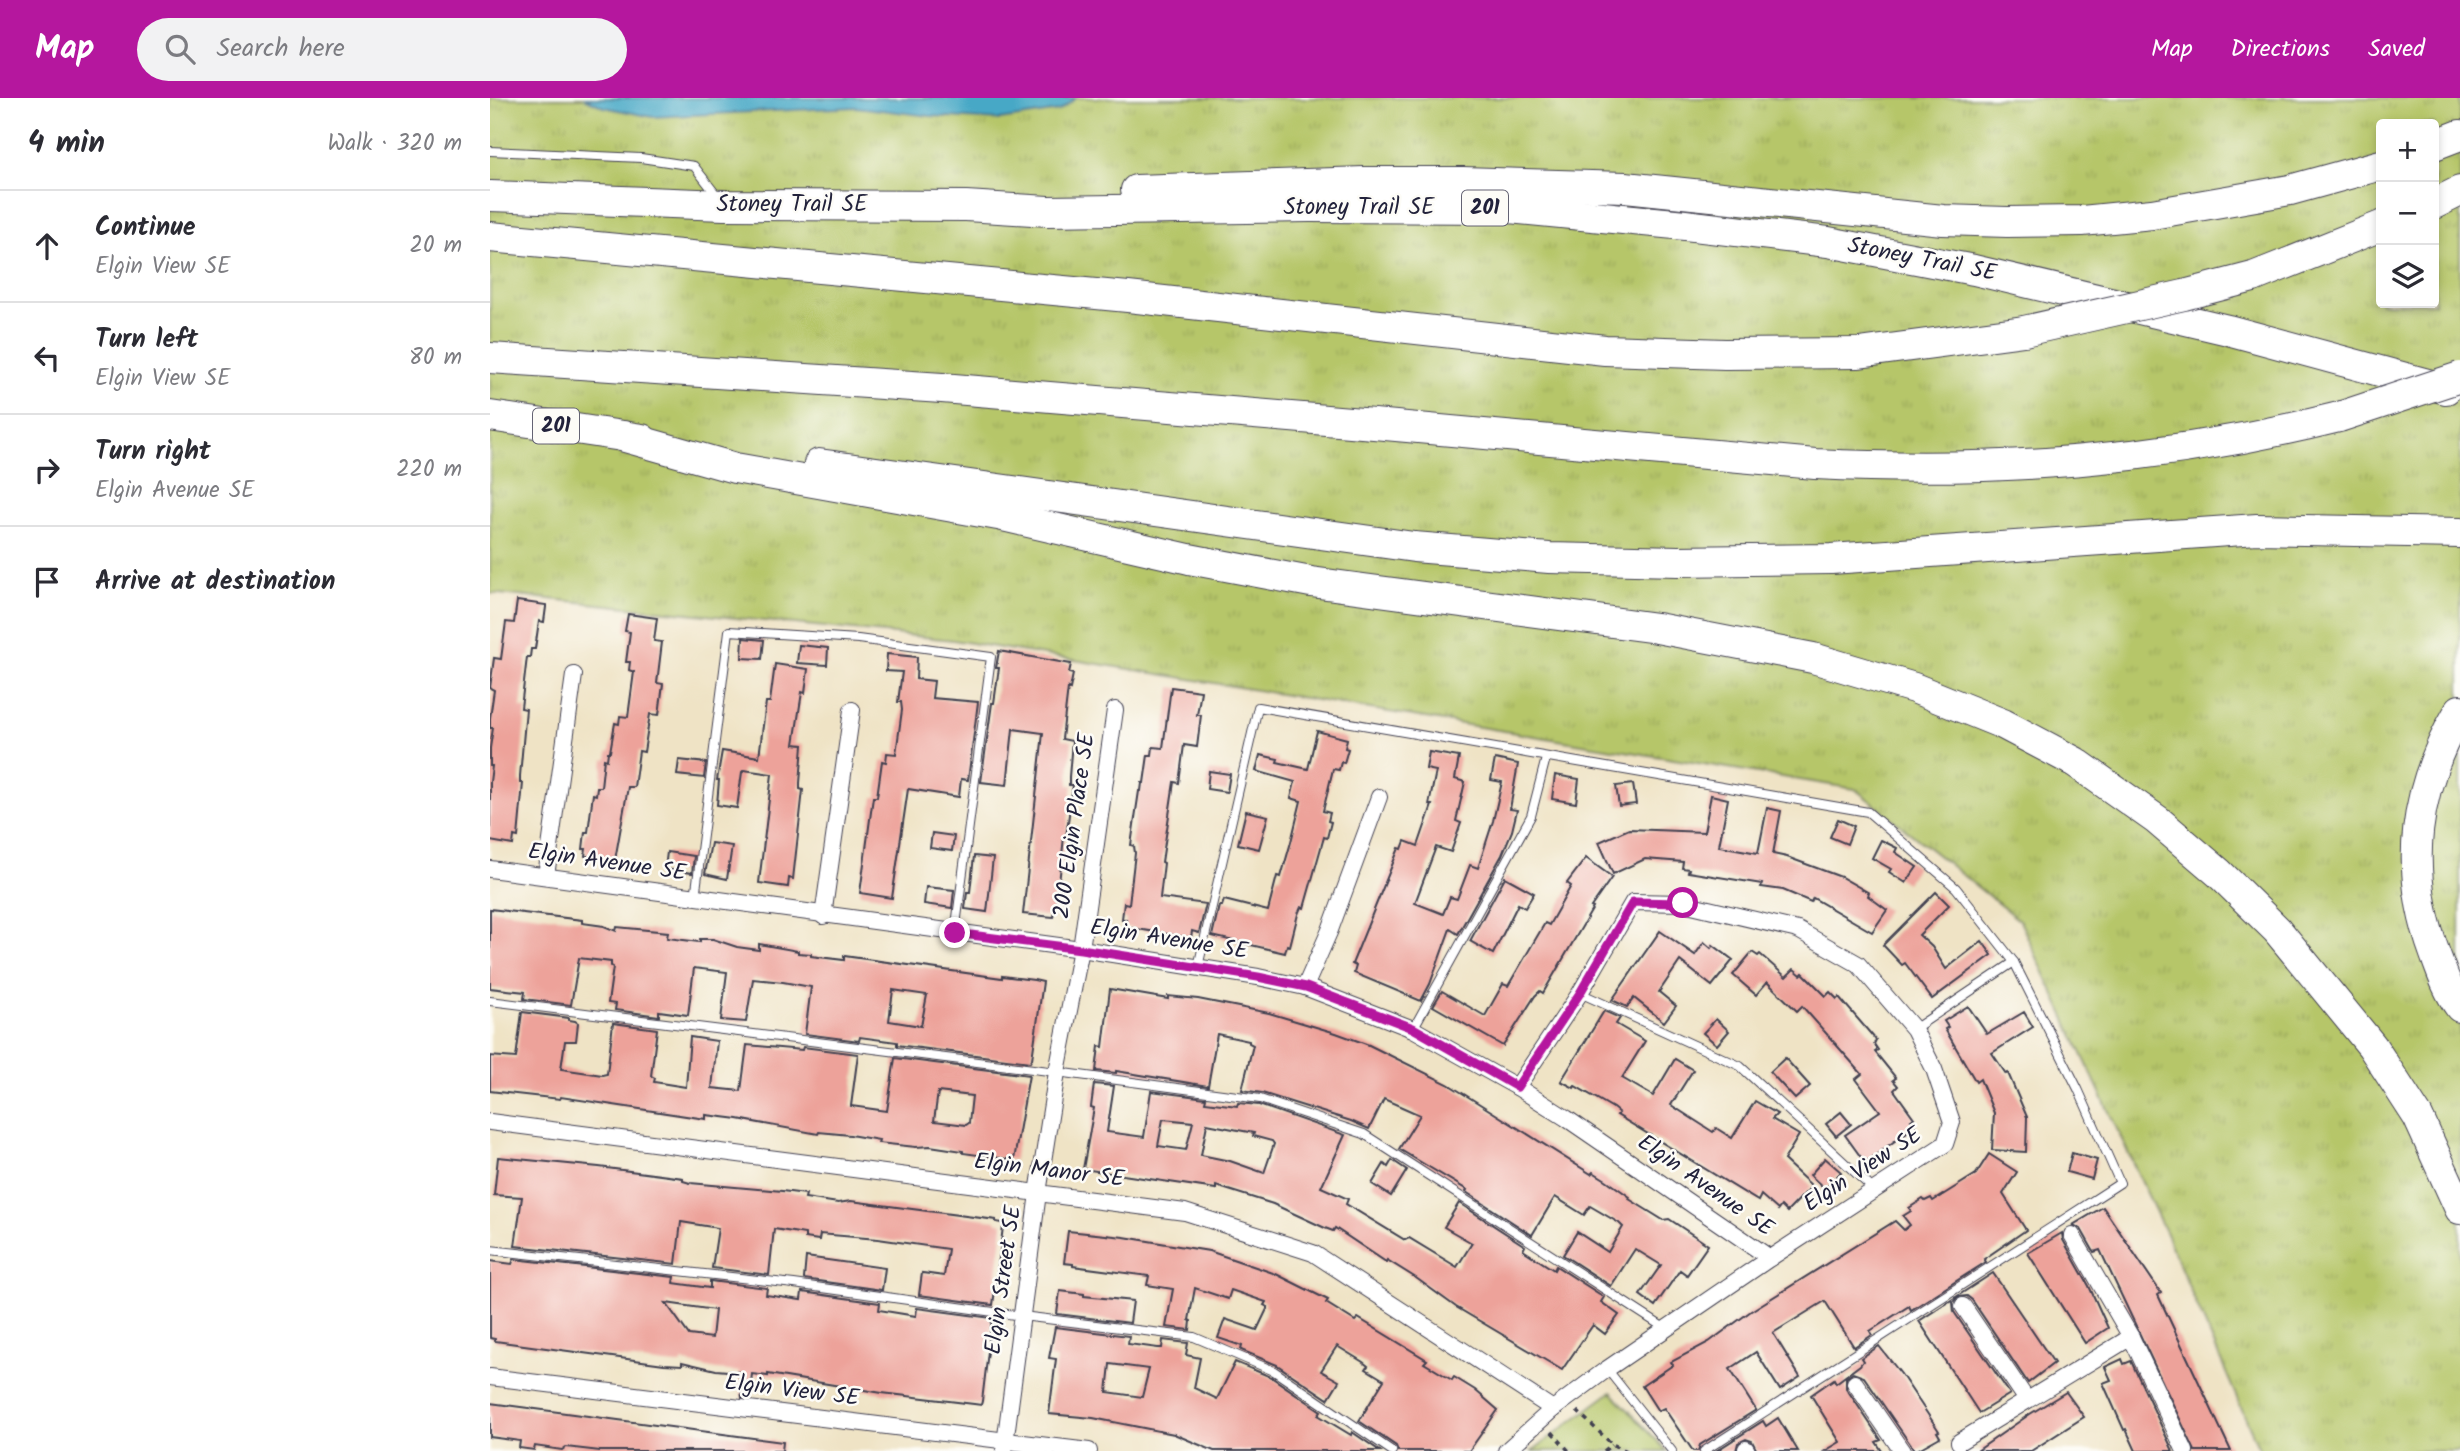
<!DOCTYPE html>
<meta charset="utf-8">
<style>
:root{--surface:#fff;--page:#f2f2f3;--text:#2b2b33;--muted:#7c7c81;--line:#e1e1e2;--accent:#b5179e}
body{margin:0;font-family:Kalam,sans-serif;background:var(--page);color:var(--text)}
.controls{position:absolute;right:21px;top:21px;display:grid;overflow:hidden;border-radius:7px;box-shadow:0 4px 10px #0003}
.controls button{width:63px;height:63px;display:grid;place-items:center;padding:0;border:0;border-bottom:2px solid var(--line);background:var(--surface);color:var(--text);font:35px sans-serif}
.stop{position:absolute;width:21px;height:21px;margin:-16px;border:5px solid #b5179e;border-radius:50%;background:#fff}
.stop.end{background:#b5179e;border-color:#fff;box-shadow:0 2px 7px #0008}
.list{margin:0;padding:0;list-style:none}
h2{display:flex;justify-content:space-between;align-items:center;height:91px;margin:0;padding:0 28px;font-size:30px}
h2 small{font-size:23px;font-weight:400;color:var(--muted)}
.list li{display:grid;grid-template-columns:46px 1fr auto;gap:21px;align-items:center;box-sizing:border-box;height:112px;padding:0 28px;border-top:2px solid var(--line)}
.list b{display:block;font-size:26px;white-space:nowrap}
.list p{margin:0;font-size:23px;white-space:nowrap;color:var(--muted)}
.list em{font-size:23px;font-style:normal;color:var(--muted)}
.icon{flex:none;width:38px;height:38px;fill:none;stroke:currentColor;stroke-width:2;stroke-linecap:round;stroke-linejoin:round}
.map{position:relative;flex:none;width:1970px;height:1353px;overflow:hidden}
header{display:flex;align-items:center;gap:42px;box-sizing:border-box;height:98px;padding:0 35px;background:var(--accent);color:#fff}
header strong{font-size:33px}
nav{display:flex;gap:38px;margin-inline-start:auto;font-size:24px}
.search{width:490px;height:63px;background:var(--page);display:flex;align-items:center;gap:18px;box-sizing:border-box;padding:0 24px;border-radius:38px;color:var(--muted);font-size:26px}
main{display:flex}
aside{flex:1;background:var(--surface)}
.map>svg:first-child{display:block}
.grass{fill:url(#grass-tufts);stroke:#6c7452;stroke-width:2;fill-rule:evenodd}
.green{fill:#b6c669;stroke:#6c7452;stroke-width:2}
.water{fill:#46a8c6;stroke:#346580;stroke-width:2}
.building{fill:#eda29a;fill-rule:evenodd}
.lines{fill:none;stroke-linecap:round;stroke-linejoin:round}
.lane-casing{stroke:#413f50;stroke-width:10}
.street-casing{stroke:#413f50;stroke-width:18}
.highway-casing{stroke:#413f50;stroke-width:32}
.path{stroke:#413f50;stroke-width:3.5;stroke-dasharray:5 5;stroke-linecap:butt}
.lane{stroke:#fff;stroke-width:8}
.street{stroke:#fff;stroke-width:16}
.highway{stroke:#fff;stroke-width:30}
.highway-bridge-casing{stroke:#413f50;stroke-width:32;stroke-linecap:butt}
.highway-bridge{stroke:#fff;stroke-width:30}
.route{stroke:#b5179e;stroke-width:9}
.labels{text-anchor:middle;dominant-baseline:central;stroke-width:5;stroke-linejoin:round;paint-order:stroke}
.shield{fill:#fdfcf7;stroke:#646373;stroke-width:2}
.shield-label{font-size:21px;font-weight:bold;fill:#22223b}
.street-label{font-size:23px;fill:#22223b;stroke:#fdfcf7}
</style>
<header>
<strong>Map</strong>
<div class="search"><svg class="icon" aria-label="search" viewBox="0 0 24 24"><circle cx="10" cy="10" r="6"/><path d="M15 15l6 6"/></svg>Search here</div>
<nav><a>Map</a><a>Directions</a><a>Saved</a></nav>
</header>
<main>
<aside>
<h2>4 min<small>Walk · 320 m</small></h2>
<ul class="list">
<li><svg class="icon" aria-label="ahead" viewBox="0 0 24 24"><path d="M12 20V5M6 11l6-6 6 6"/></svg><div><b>Continue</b><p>Elgin View SE</p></div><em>20 m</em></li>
<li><svg class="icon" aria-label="left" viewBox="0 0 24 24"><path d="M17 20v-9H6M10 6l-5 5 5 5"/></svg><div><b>Turn left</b><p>Elgin View SE</p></div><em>80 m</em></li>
<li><svg class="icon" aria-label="right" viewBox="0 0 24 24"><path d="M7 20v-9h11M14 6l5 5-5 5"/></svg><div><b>Turn right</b><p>Elgin Avenue SE</p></div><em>220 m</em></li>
<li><svg class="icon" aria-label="arrive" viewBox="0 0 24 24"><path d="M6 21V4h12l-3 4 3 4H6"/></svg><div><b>Arrive at destination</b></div></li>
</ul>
</aside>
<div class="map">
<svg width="1970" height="1353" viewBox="0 0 1970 1353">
<defs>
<pattern id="grass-tufts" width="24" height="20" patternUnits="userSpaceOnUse" patternTransform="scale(1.75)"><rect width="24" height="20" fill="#b6c669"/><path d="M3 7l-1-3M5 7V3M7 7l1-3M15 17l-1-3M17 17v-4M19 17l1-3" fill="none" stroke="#9caa5c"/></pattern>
</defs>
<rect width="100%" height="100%" fill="#fdfcf7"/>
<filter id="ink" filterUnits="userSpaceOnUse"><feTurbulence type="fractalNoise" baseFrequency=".0143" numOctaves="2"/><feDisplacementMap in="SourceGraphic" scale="14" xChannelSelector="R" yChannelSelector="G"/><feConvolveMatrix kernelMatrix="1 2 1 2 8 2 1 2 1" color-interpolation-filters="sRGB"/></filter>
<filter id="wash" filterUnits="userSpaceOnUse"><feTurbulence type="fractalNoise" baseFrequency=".00686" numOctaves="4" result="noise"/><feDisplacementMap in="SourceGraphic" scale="28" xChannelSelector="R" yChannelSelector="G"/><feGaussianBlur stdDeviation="1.57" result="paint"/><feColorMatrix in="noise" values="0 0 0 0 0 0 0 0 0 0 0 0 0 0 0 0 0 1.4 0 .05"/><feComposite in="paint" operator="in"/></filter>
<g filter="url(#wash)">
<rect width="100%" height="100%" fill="#efe3c5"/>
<!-- grass -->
<path class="grass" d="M0,0H1970V1353H1770L1676,1136L1530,823L1365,691L463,542L0,495ZM1891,26H1944V205H1891Z"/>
<!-- green -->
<path class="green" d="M1121,1294L1177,1353H1042Z"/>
<!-- water -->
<path class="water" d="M94,0H586L569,13L510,22L440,18L366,9L162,19L114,9Z"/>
<g id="blocks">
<!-- building -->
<g class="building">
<path d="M27,503L56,507V509L54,524L49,523L45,551H41L40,559H37L31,610L36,611L30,678V685H33L28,739L24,738L23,747L0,743V684L2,668H0V650L3,630H0V620L4,592L0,590L4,560L11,561L16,524L24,525Z"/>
<path d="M138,516L167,520L164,543L172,544L167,585L173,586L169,617L160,616L154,654L149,653L144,689H138L125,762L95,758L96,751H93L95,734H98L103,696L106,697L107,689H111L114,661L117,662L118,654H120L125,625L129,626L130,618L138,619L144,574L139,572L140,564H136L140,534L135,533Z"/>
<path d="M253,540L274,542L272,561L252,560Z"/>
<path d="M309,547L338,550L337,567L307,565Z"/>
<path d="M509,553L581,566L579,575L583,576L580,591L578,590L572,641L582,643L579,679V687H583L576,739H574L566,813H564L563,819L533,816L553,635L523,631L517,687L491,684L502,605H504L509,570H506Z"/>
<path d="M397,556L427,559L426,581L444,583L442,600L488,604L478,682L471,681L469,699L418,691L402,800L370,795L383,699H387L392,663L396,664L397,655L406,656L412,612L411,604H408L412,574L396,573Z"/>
<path d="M285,566L318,571L315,595L312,594L304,646L313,647L310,685V691L313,692L303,781L299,780L298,789L269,785L282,676L254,672L252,674L247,710L227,707L229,682H227L232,653L269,659L276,604H280Z"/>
<path d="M681,589L711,593L707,617H711L707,649L694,647L689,685L684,684L672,764L674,765L670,800L716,806L709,835L702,833L701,840L635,829L636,821H632L634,805L639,806L645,755L644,748L641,747L649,693H651L652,685H654L658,657H662L663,649L673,650Z"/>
<path d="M827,633L857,641L855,650L858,651L854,665L851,664L849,672L843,671L833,713L840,715L838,723L841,724L837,740L834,739L814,810L811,809L808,816L800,848L797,847L795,855L722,838L729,808H732L734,802L778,813L787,778L791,779L801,744L811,703L801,700L805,684L766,673L770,657L788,661L787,664L818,671Z"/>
<path d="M939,654L969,659L965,681L975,684L966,723L971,725L961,754L946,749L925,805L953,816L960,799L967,801L980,767L988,770L1003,723L1012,684L1001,682L1005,661L1028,666L1020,711L1027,712L1022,733L1012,757L968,836L960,831L940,886L931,903L864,875L866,868L862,866L909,750L912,751L915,743L928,748L942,707H939L946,673L936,671Z"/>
<path d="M189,662L216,665L214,680L187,677Z"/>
<path d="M719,673L740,676L737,694L717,691Z"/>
<path d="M1065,677L1089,681L1086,705L1062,701Z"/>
<path d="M1143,686L1146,706L1129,708L1126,688Z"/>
<path d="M1221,697L1238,701L1229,748L1268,755L1277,710L1291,713L1283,756L1297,759L1351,779L1379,795L1378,798L1397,812L1382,834L1323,800L1321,804L1293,792L1271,789L1272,786L1198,774L1199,771L1192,770L1193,764L1155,761L1123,776L1109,744L1139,731L1214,734Z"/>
<path d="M756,713L778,718L769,751L748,746Z"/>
<path d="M1348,721L1364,728L1357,746L1340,739Z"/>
<path d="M442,735L464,738L462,753L440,750Z"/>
<path d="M1391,742L1407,750L1405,754L1427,769L1416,785L1399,774L1401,771L1382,760Z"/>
<path d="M221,745L242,748L237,781L215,776Z"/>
<path d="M177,754L204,758L202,775L175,771Z"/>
<path d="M484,758L503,760L497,814L475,811L477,794H480Z"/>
<path d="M1096,760L1122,779L1101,809L1103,810L1053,895L1050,893L1045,898L1013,948L943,908L952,893L995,918L1013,886L1018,888L1055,825L1059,827L1081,788L1077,785Z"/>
<path d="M1015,779L1044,795L1035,810L1028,806L1003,856L980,843Z"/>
<path d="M436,789L464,792L462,810L434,806Z"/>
<path d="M1446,794L1459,807L1429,837L1442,849L1456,871L1492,843L1502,857L1442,901L1415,865L1412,867L1393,847Z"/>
<path d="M0,811L92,822V825L114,828L126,833L127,829L178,834L177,840L210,844V841H223L247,849L269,852V846L308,853V855L321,856V858L354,862V858L512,880V878L544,882L553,884L542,961L540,964L407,947V944L370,939L369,943L315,936L321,889L293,884L263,881L256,924L231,922L237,874L204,870L198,917L169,913V918L125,912L126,906L118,905L123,869L121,868V864L89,860L81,907L34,901L35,894L0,890ZM403,892L437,897L431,928L399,923Z"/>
<path d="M1170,833L1205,857L1214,844L1221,850L1223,847L1243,862L1222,888L1190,863L1169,894L1186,908L1174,924L1144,900L1137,909L1122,902Z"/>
<path d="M1262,854L1268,858L1270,856L1296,879L1304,871L1311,877L1313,875L1336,898L1340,894L1347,901L1349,899L1386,942L1384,946L1388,952L1385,954L1406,980L1403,982L1408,988L1404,992L1424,1020L1421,1022L1425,1028L1379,1062H1373L1355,1037L1390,1013L1366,981L1372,976L1312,908L1307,913L1277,884L1266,897L1243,877Z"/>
<path d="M620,891L678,901V898L708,901L779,915L846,935L879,947L958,986L1101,1076L1103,1074L1116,1082L1140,1099L1139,1101L1173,1122L1179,1121L1218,1147L1197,1177L1190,1172L1165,1208L1150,1197L1171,1167L1145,1151L1121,1188L1073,1157L1087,1134L1118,1154L1133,1129L1129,1125L1100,1108L1094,1117L1065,1099L1042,1137L976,1094L977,1092L909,1051L930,1017L894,1001L879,1031L861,1023L772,995L752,992L763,947L759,945V943L727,936L718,988L626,973V975L606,973L609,948L613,949Z"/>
<path d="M1478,908L1497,936L1534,914L1543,929L1502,955L1516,976L1518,975L1537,1019L1536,1054L1502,1052L1504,1015L1490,981L1486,984L1455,931L1458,929L1454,923Z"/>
<path d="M1114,913L1130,920L1126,926L1155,943L1132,980L1163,998L1185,961L1203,972L1181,1007L1223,1034L1226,1030L1242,1040L1265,1003L1287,1016L1282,1021L1309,1037L1294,1062L1322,1088L1297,1114L1291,1108L1288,1112L1271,1097L1268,1103L1127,1017L1129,1015L1123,1010L1085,988L1084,990L1071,983Z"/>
<path d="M32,914L79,920V922L85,923L88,925L86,943H75L71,971L112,977L117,976L123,925L167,931L161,978L165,980L164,984L196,989L200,939L227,943L222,990L251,993L257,947L312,952L313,949L368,956L361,1008L397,1013L405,960L539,977L524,1062L473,1055V1053L440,1048L426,1049L388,1045L389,1042L360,1037L329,1034L328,1036L248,1021L216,1017V1021L71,999L70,1001L0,993V958L26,960ZM448,994L482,998L479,1025L476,1027L444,1023Z"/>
<path d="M1226,921L1239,933L1227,947L1213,935Z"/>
<path d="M1295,960L1320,988L1305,1001L1280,974Z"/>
<path d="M604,986L624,988L617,1034L654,1039L661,993L716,1000L715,1004L747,1008L748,1005L769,1007L855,1037L831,1089L858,1101L856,1106L915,1142L919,1140L967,1169L982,1145L954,1129L969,1105L1035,1148L1033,1152L1064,1172L1066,1168L1114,1199L1111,1204L1129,1217L1115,1236L1103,1227L1072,1272L966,1209L926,1180L897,1162L896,1164L845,1130L843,1133L835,1130L783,1106L726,1088V1091L593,1071L604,1010L601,1009ZM673,1021L703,1024L696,1052L668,1048ZM717,1026L764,1035L763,1038L782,1043L784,1046L774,1075L740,1063L711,1057Z"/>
<path d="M1351,1014L1361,1026L1346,1038L1336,1026Z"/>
<path d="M1582,1055L1607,1062L1602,1081L1577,1074Z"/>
<path d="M1499,1056L1527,1074L1513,1096L1536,1132L1494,1161L1496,1164L1421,1212L1419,1208L1380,1233L1382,1237L1364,1249L1335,1203L1283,1235L1310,1279L1290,1292L1266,1254L1240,1271L1266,1312L1210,1347L1208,1353H1203L1174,1310L1168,1313L1152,1288L1183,1267L1181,1264L1219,1244L1261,1213L1405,1123L1414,1132L1420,1127L1413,1118L1421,1113L1419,1110L1433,1101L1435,1103L1441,1100L1443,1103L1486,1076Z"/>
<path d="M8,1059L109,1069L193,1080V1083L200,1085L292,1093L316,1096L315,1100L348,1105L361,1103L506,1122V1124L513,1125V1129L503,1207L429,1197L432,1175L454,1178L458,1151L388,1141L330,1136L329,1142L315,1140V1136L284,1131L279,1177L222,1170L228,1130L191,1124L186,1166L25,1148L32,1099L4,1097Z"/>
<path d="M1335,1060L1351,1074L1335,1091L1320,1077Z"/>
<path d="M902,1062L917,1072L901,1098L882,1086L894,1066L898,1069Z"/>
<path d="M1613,1109L1671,1195L1668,1197L1741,1353H1705L1610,1152L1604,1154L1591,1131L1583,1127Z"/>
<path d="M578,1133L634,1139L719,1153L786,1176L838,1202L836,1205L865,1223L868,1220L937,1262L934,1265L962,1282L964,1279L985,1292L1008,1312L979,1353H908L906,1348L869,1323L894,1282L876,1271L878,1268L873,1264L847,1248L831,1273L849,1283L838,1301L787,1267L751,1252L752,1248L728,1240L735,1221L767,1232L778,1209L774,1207L776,1204L741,1192L738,1201L705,1190L699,1222L701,1223L700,1232L676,1229L683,1191L657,1187L659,1178L583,1168V1166L574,1165Z"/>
<path d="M1572,1135L1573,1142L1599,1188L1618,1230L1595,1245L1538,1155Z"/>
<path d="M316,1159L395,1170L392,1192L314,1181Z"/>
<path d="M24,1161L184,1179L183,1185L220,1190V1183L277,1190L276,1197L311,1202L312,1194L390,1205L389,1212L426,1218L427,1210L502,1220L492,1303L491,1307L484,1306L392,1295L278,1276V1278L262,1276L259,1300H252L249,1274L226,1272L192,1264V1267L174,1266L5,1243V1241L0,1240V1163L22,1166ZM176,1205L225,1212L222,1240L199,1237Z"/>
<path d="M1503,1175L1564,1265L1538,1285L1482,1202L1477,1198L1468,1199L1463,1204L1464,1214L1520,1296L1489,1315L1429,1223Z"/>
<path d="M570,1193L594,1196V1198L643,1203L640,1225L567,1216Z"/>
<path d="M565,1229L639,1238L638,1246L668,1250H672L673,1242L698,1245L696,1257L710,1260L704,1290L727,1301L745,1264L781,1279L831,1313L828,1317L861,1337L862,1334L890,1353H724L684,1336L603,1320L559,1316L566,1261L559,1260ZM620,1266L659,1271L652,1299L617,1294Z"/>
<path d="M1389,1248L1411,1276L1449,1333L1447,1334L1450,1339L1425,1353L1374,1279L1363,1275L1356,1280V1290L1391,1342L1386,1344L1392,1353H1335L1350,1344L1321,1297L1344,1281L1346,1285L1370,1267L1373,1263L1371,1260Z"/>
<path d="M1632,1261L1634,1266L1641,1263L1683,1353H1646L1636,1331L1634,1332L1613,1285L1621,1282L1615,1269Z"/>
<path d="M1576,1294L1594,1319L1541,1353H1487L1540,1316Z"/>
<path d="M0,1305L293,1344L292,1353H110L76,1349L72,1352L45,1348L44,1352L29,1350L30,1343L0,1339Z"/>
<path d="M1288,1320L1308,1353H1267L1262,1343L1256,1341L1248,1345L1246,1353H1226L1273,1323L1276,1328Z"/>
</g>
</g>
</g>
<g filter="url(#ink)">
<use href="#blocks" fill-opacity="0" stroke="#413f50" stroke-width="2"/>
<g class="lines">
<defs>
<g id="lane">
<path d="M0,53L151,60L204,68L228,99"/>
<path d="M205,800L239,533L368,541L501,559L465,835"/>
<path d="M708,869L768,609L1378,714L1466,790L1524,864L1588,991L1630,1085L1214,1353"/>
<path d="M1090,895L1250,968L1384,1092"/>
<path d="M0,903L567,974L770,1001L874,1036L1176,1231"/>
<path d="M923,931L1041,718L1056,660"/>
<path d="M1424,931L1524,864"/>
<path d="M0,1152L304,1186L532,1218L704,1239L784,1273L902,1353"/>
<path d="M1117,1271L1182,1353"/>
</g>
<g id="street">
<path d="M0,771L591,851L768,879L815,889L923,931L1027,989L1076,1020L1280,1160"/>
<path d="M56,778L84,577"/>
<path d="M333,818L362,612"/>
<path d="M815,889L840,832L889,699"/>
<path d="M0,1024L695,1114L823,1155L1063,1311"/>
<path d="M1582,1137L1641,1239L1695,1353"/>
<path d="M1473,1208L1537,1302"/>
<path d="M0,1279L599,1353"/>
<path d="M1365,1285L1412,1353"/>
<path d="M1469,1344L1641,1239"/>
<path d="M1256,1351L1257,1353"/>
<path d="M514,1353L548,1095L567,974L591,851L625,612"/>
<path d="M1016,1353L1063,1311L1117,1271L1280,1160L1455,1046L1462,1024L1444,971L1424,931L1368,866L1308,832L1193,805L1143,804L1090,895L1027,989"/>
</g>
<g id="highway">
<path d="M1944,47L1970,37"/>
<path d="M646,92L874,84H973L1135,89L1453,122L1517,124L1592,123L1662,116L1800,92L1891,67"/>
<path d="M0,98L234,107L476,108L558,113L819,109L1019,110L1195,127L1338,144L1484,172L1738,232L1956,291"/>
<path d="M1944,106L1970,93"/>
<path d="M0,139L638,199L1115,252L1235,256L1369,255L1534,233"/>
<path d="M1763,179L1891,128"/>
<path d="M0,260L452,290L884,326L1325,366C1507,375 1672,363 1849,319"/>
<path d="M0,318L152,341"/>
<path d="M132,338L245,370L508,417L699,461L821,484L1167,530L1323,560L1424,590L1513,626L1585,664L1667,722L1729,775L1787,832L1882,948L1928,1019L1970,1111"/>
<path d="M329,366L924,449L1059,460L1188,463L1341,461L1767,431L1970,435"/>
<path d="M1970,612C1924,691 1913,770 1945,856C1952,875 1958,893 1970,909"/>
</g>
</defs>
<!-- lane casing -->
<use href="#lane" class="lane-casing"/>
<!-- street casing -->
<use href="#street" class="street-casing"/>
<!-- highway casing -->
<use href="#highway" class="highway-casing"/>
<!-- path -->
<g class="path">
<path d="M1087,1313L1122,1346L1137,1353"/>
<path d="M1062,1334L1079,1353"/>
<path d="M1114,1353L1122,1346"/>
</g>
<!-- lane -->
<use href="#lane" class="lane"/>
<!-- street -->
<use href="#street" class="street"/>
<!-- highway -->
<use href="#highway" class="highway"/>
<defs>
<g id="highway-bridge">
<path d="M1534,233L1694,197L1763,179"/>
<path d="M1849,319L1970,279"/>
</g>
</defs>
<!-- highway-bridge casing -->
<use href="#highway-bridge" class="highway-bridge-casing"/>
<!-- highway-bridge -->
<use href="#highway-bridge" class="highway-bridge"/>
</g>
</g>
<g class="lines" filter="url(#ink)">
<!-- route -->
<path class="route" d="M465,835L591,851L768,879L816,889L923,930L1027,989L1090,895L1143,804L1193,805"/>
</g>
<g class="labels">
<!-- shield labels -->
<g class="shield">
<rect x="972" y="92.5" width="46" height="35" rx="5"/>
<rect x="43" y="310.5" width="46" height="35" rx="5"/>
</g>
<g class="shield-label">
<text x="995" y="110">201</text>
<text x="66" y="328">201</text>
</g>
<!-- street labels -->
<g class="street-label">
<text x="302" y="107">Stoney Trail SE</text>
<text x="869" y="110">Stoney Trail SE</text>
<text transform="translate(1432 162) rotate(11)">Stoney Trail SE</text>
<text transform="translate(585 728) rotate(-82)">200 Elgin Place SE</text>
<text transform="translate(117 765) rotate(8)">Elgin Avenue SE</text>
<text transform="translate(679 842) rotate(9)">Elgin Avenue SE</text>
<text transform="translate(1373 1072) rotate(-33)">Elgin View SE</text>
<text transform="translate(559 1073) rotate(7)">Elgin Manor SE</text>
<text transform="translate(1215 1088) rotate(35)">Elgin Avenue SE</text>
<text transform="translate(514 1182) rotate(-82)">Elgin Street SE</text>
<text transform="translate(302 1293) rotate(7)">Elgin View SE</text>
</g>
</g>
</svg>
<div class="controls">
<button>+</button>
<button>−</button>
<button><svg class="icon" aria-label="layers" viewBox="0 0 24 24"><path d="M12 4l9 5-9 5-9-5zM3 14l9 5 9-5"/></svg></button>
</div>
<div class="stop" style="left:1193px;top:805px"></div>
<div class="stop end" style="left:465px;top:835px"></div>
</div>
</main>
